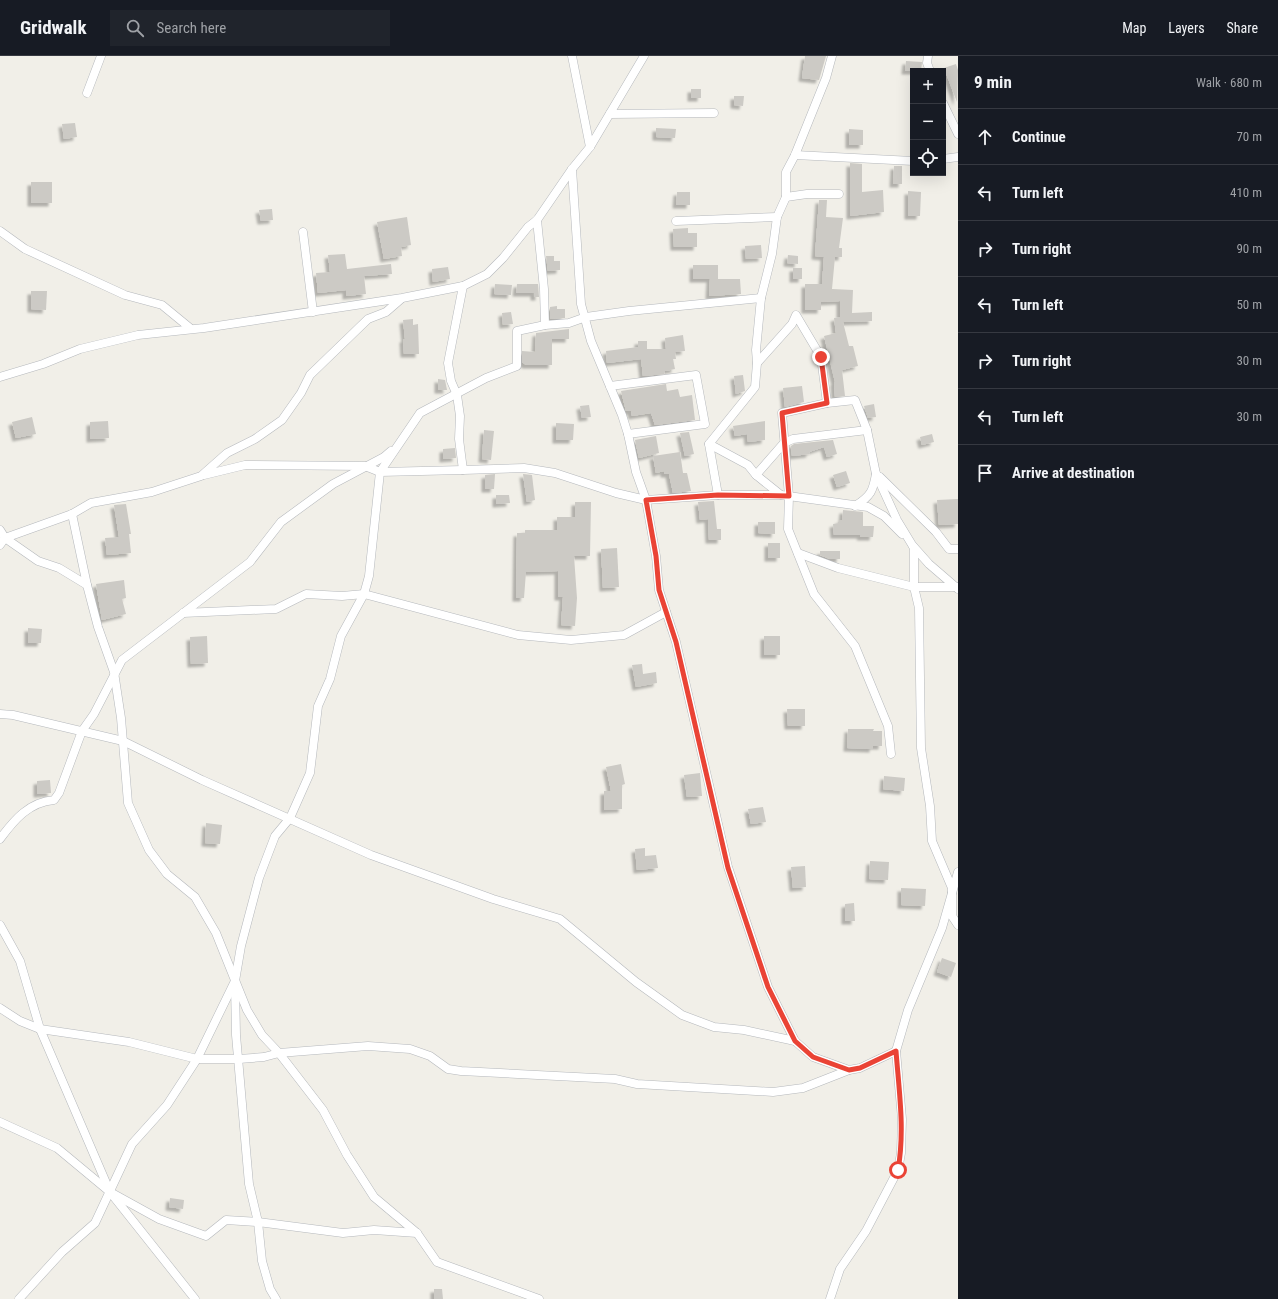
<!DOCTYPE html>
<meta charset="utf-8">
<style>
:root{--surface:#171b24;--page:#20242c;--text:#f1f3f6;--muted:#9ea1a6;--line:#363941}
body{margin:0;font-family:"Roboto Condensed",sans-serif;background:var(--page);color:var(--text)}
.controls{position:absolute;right:12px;top:12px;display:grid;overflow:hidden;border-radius:0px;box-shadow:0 4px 16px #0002}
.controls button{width:36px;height:36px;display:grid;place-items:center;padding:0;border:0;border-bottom:1px solid var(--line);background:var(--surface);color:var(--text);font:20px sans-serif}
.stop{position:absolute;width:12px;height:12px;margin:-9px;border:3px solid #ea4335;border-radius:50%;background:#fff}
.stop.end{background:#ea4335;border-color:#fff;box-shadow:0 1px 4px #0008}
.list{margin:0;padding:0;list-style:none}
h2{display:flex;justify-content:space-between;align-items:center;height:52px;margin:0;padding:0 16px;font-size:17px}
h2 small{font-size:13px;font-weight:400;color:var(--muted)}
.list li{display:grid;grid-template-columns:26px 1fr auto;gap:12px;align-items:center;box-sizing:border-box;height:56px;padding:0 16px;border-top:1px solid var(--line)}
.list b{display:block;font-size:15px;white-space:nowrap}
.list em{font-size:13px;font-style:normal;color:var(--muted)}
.icon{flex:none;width:22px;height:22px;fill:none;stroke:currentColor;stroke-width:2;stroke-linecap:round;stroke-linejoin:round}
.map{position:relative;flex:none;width:958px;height:1243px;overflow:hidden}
header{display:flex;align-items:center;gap:24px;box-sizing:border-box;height:56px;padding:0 20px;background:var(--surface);border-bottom:1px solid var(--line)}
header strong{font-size:19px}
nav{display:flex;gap:22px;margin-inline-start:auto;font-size:14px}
.search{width:280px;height:36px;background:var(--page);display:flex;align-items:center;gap:10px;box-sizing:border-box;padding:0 14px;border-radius:0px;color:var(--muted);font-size:15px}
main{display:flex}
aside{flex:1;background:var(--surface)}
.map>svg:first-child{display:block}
.building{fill:#cccac5;filter:url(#shadow)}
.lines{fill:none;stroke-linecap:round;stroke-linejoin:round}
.street-casing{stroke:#b5b8bc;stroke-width:9}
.street{stroke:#fff;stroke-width:8}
.route{stroke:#ea4335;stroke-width:5}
</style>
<header>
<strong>Gridwalk</strong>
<div class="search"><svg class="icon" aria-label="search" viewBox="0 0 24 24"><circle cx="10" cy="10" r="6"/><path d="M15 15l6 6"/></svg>Search here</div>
<nav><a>Map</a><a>Layers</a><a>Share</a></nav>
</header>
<main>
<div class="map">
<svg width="958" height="1243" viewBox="0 0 958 1243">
<defs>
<filter id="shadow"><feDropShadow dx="-3.5" dy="3.5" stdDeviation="1" flood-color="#0004"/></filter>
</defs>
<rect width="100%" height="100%" fill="#f1efe8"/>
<!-- building -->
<g class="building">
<path d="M805,0H826L819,24L802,22Z"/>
<path d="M906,5L922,6L921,15H905Z"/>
<path d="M956,8L958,14L957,46L944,12Z"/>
<rect x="691" y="33" width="10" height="9"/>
<path d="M734,40H744L743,50L734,49Z"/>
<path d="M75,67L77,81L64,83L62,68Z"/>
<path d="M656,72L676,73L675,82L656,81Z"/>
<path d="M849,73L863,74V89H849Z"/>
<path d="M850,107L862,108V136L883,134L884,156L850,160Z"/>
<path d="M894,110H902V128H893Z"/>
<rect x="31" y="126" width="21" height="21"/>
<path d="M908,135L921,136L920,160H908Z"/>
<path d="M677,136H690V149H676Z"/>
<path d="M819,144H827L826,161L843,162L839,192H842V201H835L832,233L853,234L852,257L872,256V265L843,266L849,290H853L858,310L842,314L845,340L835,341L834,326H835L824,280L836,277L834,262L840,261V245L821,246V254H805V228H822L824,201L815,200Z"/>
<path d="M272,153L273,164L261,165L259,154Z"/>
<path d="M407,161L411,189L401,191L402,200L384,203L377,166Z"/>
<path d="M688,172V177H697V191H674L673,173Z"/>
<path d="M761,189L762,202L746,203L745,190Z"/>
<path d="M345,198L347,213L391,208L392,218L364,220L366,238L346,240V234L318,237L316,217L330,216L328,199Z"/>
<path d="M788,199L798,200V208L787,207Z"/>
<path d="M546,200H554V205H560V214L548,215Z"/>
<path d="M693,209H718V223H740L741,238L709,240L710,223H693Z"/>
<path d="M448,211L450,223L433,226L432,213Z"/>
<rect x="793" y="212" width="9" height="11"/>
<path d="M495,228L512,229L511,239L494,238Z"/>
<path d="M517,228H538L539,241H534V237H516Z"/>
<path d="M31,235H47L46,254L31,253Z"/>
<path d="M557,250V253H565V262L550,263V251Z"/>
<path d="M511,256L513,268L503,269L502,257Z"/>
<path d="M413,263V269L418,268L419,298H404L403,283H405L403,264Z"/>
<path d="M569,273V283H552V309H526L522,306V295L535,296L536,277Z"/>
<path d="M683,279L685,295L675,296L676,303H673L675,313L665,315L664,318L643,320L641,303L607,307L606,295L638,291V285H647V293H666L665,282Z"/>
<path d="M743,319L745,335L736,338L734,320Z"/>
<path d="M438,323L445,324L447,334H438Z"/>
<path d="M666,328L667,335L678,333L680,341L692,339L695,364L655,369L651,357L632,360L631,355H626L621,335Z"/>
<path d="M802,330L804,346L785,351L783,332Z"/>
<path d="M874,348L876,361L868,362L864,350Z"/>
<path d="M589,349L591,361L582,362L580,350Z"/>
<path d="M32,361L36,378L16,382L12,366Z"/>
<path d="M108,365L109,382L90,383V366Z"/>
<path d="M765,365V384L748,386L747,378L735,380L733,370Z"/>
<path d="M556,367L574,368L573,384H556Z"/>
<path d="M484,374L494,375L491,404L482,403Z"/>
<path d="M689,376L694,398L685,400L680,377Z"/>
<path d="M932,378L934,386L922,389L920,381Z"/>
<path d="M656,380L659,397L639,402L635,384Z"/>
<path d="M833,384L837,398L827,401L824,391L809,396L810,398L792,400L791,390L794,388Z"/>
<path d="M455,392L456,402L443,403V393Z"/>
<path d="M680,396L683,417H687L691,435L673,437L669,418H664V415L656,417L653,400Z"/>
<path d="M846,415L850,427L837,431L833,419Z"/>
<path d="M495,418L494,433H485V419Z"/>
<path d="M523,418L532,419L535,444L527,446Z"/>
<path d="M496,439H509L510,447L496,448Z"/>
<path d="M958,443V468L939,469L937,444Z"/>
<path d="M714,445L717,473H721V484H709L708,463L700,464L698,446Z"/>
<path d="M575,446H591L590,500H574L577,542L575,570L561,569L563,541H558V515L526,516L524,542H516L517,477H525V474H557V461H575Z"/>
<path d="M126,448L131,478H129L131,497L107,499L105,482L119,481L114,449Z"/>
<path d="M843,454L863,456V470H874L873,481H860L861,479H834L833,468L839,467V464H842Z"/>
<path d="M758,466H775V478L758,477Z"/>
<rect x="768" y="487" width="12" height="15"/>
<path d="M617,492L619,531L603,532L601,493Z"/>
<path d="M820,495H840V503H830L820,499Z"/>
<path d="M124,524L126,542L122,543L126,558L102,564L96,528Z"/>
<path d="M28,572L42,573L41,587H28Z"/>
<path d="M207,580L208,607L191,608L190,581Z"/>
<rect x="764" y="580" width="16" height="19"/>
<path d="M642,608L643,618L656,616L657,627L636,631L632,609Z"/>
<path d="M787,653H805V670H788Z"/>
<path d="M848,673H874L873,675H882V690H873V693L847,692Z"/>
<path d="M621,708L625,728L622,729V753L604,754V735H611L606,711Z"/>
<path d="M700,717L702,740L687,741L684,719Z"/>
<path d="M884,720L905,722L904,735L883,733Z"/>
<path d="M50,724L51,737L37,738V725Z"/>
<path d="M763,751L766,766L751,768L748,753Z"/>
<path d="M206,767L222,769L220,788L205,787Z"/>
<path d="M645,792V800L656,799L658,812L637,814L635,793Z"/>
<path d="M870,805L889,806L888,824L869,823Z"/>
<path d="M805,810L806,831L793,832L791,811Z"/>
<path d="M901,832L926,833L925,850L901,849Z"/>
<path d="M854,847L855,865H845V848Z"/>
<path d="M942,902L956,907L951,921L937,916Z"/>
<path d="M170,1142L184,1144L183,1153L169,1151Z"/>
<path d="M434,1233H442L443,1243H434Z"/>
</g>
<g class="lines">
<defs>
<g id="street">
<path d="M572,0L590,91"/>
<path d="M928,0L927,7L930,15"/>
<path d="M87,37L101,0"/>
<path d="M943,47L958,78"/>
<path d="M610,58L714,57"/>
<path d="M795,99L913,105"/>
<path d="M943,103L958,101"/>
<path d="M572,113L581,248L591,285L622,359L628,378L636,416L646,444L656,500L659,534L676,586L728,811L768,931L795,985L813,1001L849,1014L860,1012L896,995"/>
<path d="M786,141L807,138H839"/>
<path d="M537,164L544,233L545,269"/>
<path d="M676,165L777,161"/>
<path d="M0,175L25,193L125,239L162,249L190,272"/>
<path d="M303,176L313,256"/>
<path d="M463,230L448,307L451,325L457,339L460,360L459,383L463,414L524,412L555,417L616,437L646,444L718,439H781"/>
<path d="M757,307L792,268L796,259L821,301L827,347L855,344L867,374L876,418L897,464L914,492V531L919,552L921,692L930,750L932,785L952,832V860L958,869"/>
<path d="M0,321L43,308L80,293L138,279L204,272L402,242L463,230L487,218L503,202L528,171L537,164L572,113L590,91L644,0"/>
<path d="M610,330L696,319L705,368L628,378"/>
<path d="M827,347L782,357L789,440L788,473L814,538L855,590L888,670L891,698"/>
<path d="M709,388L748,409L756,419L781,439L868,451L884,460L902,478"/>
<path d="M204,419L245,409L365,410L380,416L463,414"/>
<path d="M756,419L784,387L793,383L867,374"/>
<path d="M880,421L936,476L949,493H958"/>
<path d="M718,439L709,388L755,331L757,307L756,294L761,242L772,198L777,161L786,141V116L795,99L826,22L832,0"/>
<path d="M855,450C871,440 873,435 876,418"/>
<path d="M72,458L87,529"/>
<path d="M0,474L5,482L38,505L59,512L87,529L98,571L114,616L121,662L128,747L149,794L167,818L195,841L216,877L247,954L262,979L279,997L323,1054L347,1099L374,1141L417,1177L437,1206L539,1243"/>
<path d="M0,489L5,482L72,458L91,447L152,436L201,420L227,397L255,383L282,364L301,337L310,319L368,263L386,256L401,243"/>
<path d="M913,490L929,508L958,533"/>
<path d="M798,497L838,512L914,531H957"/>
<path d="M183,557L276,553L306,538L342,540L364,538L518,579L571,584L624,579L666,556"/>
<path d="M0,658L13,659L123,685L202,724L371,799L493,843L560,863L636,926L682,959L714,971L744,974L795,985"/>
<path d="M0,783C14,764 29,746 54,744L59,737L82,675L94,658L122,604L250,506L281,466L333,428L384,401L391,395"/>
<path d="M0,869L20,905L40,973L110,1136L195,1243"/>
<path d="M235,929L236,979L249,1128L258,1166L262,1205L270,1233L276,1243"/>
<path d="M0,952L20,965L40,973L129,986L197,1003H239L264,1001L279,997L368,990L410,993L430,1000L448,1013L461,1015L615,1023L637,1028L773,1036L803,1032L849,1014"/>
<path d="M0,1066L57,1092L110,1136L159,1163L206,1180L226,1164L258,1166L343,1177L374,1174L417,1177"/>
<path d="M19,1243L62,1196L95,1167L132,1088L167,1049L197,1003L235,925L241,890L259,822L275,780L290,762L310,717L318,650L330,623L341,580L364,538L369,520L380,416L420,357L486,322L517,310V275L545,269L569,267L586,261L629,255L761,242"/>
<path d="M830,1243L840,1213L866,1175L898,1114L901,1097L902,1063L896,995L908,954L942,872L958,816"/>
</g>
</defs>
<!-- street casing -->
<use href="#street" class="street-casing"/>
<!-- street -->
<use href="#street" class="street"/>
</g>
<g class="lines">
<!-- route -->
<path class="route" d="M821,301L827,347L782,357L789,440L718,439L646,444L656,500L659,534L676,586L728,812L768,931L795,985L813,1001L849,1014L860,1012L896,995C899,1035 905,1074 898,1114"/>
</g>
</svg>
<div class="controls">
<button>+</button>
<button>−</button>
<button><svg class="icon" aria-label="locate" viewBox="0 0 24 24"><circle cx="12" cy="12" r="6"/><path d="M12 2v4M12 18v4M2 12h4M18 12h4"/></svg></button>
</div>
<div class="stop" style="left:898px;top:1114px"></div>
<div class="stop end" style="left:821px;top:301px"></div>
</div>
<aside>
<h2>9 min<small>Walk · 680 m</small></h2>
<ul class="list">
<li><svg class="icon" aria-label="ahead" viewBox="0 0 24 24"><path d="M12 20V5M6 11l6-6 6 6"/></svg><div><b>Continue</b></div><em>70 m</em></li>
<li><svg class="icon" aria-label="left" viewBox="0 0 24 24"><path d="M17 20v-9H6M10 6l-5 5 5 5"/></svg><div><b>Turn left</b></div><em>410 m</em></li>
<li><svg class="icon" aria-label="right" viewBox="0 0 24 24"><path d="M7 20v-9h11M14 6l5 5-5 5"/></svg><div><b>Turn right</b></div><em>90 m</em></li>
<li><svg class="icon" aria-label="left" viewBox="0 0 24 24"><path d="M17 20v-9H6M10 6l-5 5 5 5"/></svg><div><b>Turn left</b></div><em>50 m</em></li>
<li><svg class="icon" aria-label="right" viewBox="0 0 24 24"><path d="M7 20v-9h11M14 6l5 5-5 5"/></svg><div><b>Turn right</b></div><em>30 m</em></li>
<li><svg class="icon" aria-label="left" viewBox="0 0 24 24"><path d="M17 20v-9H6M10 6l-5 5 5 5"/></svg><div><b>Turn left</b></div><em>30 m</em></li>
<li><svg class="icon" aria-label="arrive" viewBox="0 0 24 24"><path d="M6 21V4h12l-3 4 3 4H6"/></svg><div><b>Arrive at destination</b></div></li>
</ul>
</aside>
</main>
